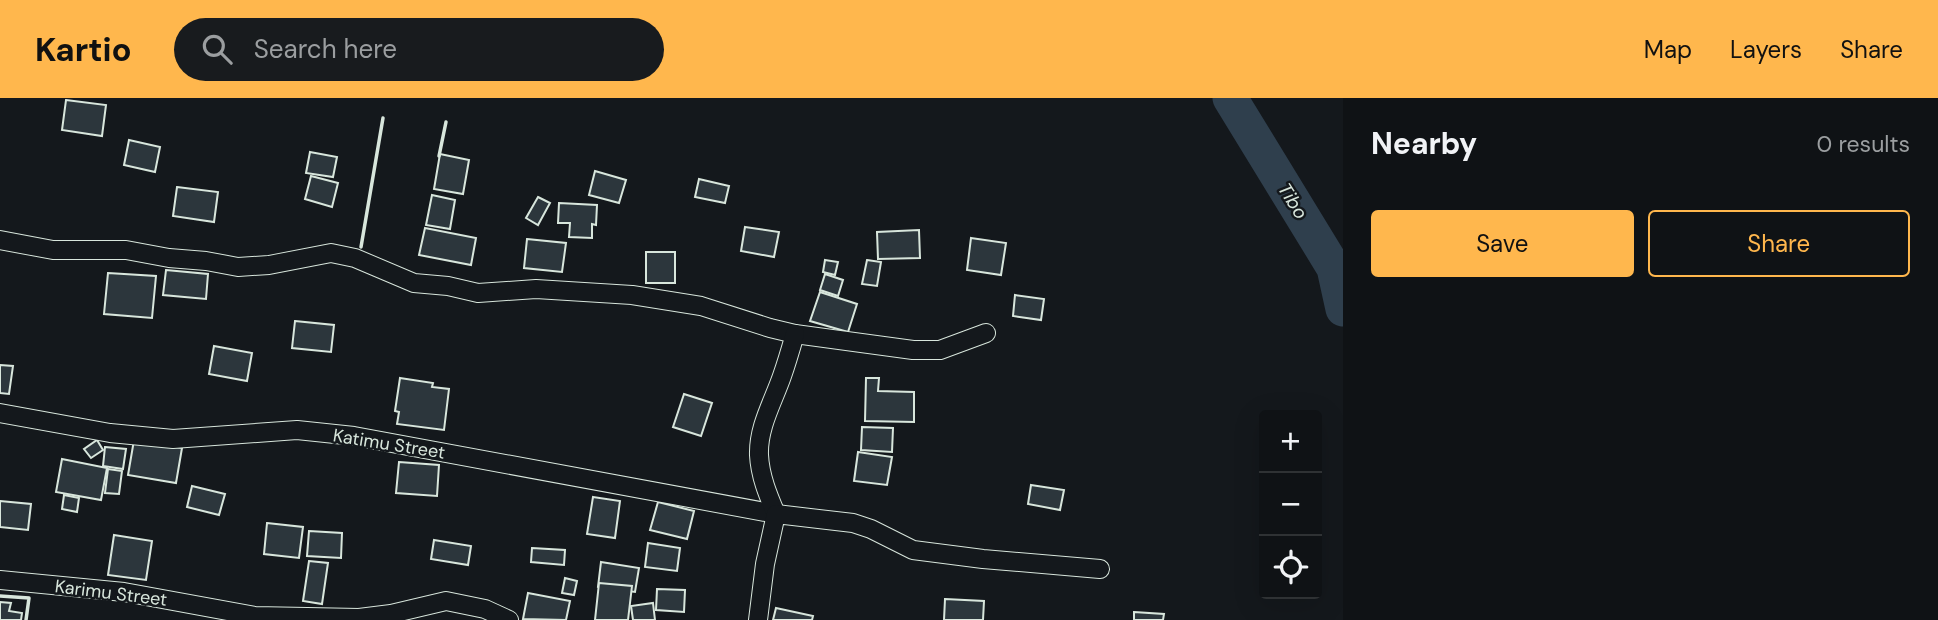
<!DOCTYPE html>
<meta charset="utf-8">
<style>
:root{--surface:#0f1215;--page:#181b1e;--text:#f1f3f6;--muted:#9b9ea0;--line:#2f3234;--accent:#ffb74d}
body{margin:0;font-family:"DM Sans",sans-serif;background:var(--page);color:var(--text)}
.controls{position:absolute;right:21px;bottom:21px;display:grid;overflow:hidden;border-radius:7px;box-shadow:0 7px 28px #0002}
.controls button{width:63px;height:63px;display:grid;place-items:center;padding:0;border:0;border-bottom:2px solid var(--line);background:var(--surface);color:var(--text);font:35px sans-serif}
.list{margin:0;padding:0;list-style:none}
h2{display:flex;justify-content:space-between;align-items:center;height:91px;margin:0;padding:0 28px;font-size:30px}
h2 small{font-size:23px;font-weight:400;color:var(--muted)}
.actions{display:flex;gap:14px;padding:21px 28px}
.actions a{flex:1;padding:16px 0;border:2px solid var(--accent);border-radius:7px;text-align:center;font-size:24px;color:var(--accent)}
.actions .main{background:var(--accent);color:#111}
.icon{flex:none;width:38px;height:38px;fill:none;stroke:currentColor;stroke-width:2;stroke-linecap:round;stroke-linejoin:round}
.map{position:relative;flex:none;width:1343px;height:522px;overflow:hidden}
header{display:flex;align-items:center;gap:42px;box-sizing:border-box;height:98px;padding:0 35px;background:var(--accent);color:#111}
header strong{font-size:33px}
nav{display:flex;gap:38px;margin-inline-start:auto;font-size:24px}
.search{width:490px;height:63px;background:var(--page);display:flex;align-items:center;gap:18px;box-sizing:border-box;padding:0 24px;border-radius:38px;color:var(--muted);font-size:26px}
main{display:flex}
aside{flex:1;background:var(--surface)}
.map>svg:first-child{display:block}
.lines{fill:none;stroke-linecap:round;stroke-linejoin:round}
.river{stroke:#2f3f4d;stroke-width:35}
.building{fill:#2c363c;stroke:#d8e6dc;stroke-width:2}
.street-casing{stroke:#d8e6dc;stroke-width:20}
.street{stroke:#14181c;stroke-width:18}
.wall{stroke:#d8e6dc;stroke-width:3.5}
.labels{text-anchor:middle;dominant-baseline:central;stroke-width:5;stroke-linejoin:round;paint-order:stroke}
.street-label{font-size:18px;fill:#d8e6dc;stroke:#14181c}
.water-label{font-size:19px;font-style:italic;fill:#d8e6dc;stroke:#14181c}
</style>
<header>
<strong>Kartio</strong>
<div class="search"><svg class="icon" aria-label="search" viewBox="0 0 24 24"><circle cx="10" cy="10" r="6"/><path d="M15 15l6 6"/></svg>Search here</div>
<nav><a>Map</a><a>Layers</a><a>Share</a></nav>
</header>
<main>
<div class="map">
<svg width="1343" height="522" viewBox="0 0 1343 522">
<rect width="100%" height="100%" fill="#14181c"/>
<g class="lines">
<!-- river -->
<path class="river" d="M1230,0L1334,170L1343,211"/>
</g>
<!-- building -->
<g class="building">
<path d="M66,2L106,7L102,38L62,32Z"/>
<path d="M129,42L160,49L155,74L124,67Z"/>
<path d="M310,54L337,59L333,79L306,75Z"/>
<path d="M440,56L469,62L463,96L434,91Z"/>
<path d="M595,73L626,82L619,105L589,97Z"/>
<path d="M311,78L338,85L332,109L305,101Z"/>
<path d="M699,81L729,88L725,105L695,99Z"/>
<path d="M177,89L218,94L214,124L173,118Z"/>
<path d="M432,97L455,102L450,131L426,127Z"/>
<path d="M538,99L550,105L538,127L526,120Z"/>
<path d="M559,105L597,107L596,127L592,126V140L569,139L570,125H558Z"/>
<path d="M745,129L779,134L774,159L741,153Z"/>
<path d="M425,130L476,140L471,167L419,157Z"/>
<path d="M919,132L920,160L878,161L877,134Z"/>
<path d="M971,140L1006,145L1001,177L967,172Z"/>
<path d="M527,141L566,145L562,174L524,170Z"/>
<rect x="646" y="154" width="29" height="31"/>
<path d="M825,162L838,164L835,177L823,174Z"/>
<path d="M867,162L881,164L877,188L862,186Z"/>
<path d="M166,172L208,176L206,201L163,197Z"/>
<path d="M108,175L156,178L152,220L104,216Z"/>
<path d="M825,176L843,182L838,198L820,192Z"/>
<path d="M820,194L857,206L848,234L810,223Z"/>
<path d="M1015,197L1044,201L1041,222L1013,218Z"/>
<path d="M295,223L334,227L331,254L292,250Z"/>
<path d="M214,248L252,255L247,283L209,276Z"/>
<path d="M0,267L13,268L9,296L0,295Z"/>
<path d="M400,280L433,285L432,289L449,291L444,332L397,326L399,314L395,313Z"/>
<path d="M866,280H879L878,293L914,294V324L865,323Z"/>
<path d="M684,296L712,305L701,338L673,329Z"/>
<path d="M862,329L893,330L892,354L861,352Z"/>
<path d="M97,342L103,352L91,360L84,351Z"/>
<path d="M134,342L182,350L176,385L128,377Z"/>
<path d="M105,349L126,351L123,371L103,368Z"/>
<path d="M858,354L892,359L887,387L854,383Z"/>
<path d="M62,361L107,370L101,402L56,394Z"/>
<path d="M399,364L439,367L437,398L396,395Z"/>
<path d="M108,371L122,373L119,396L105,395Z"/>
<path d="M1031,387L1064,392L1060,412L1028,406Z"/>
<path d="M192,388L225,396L219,417L187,409Z"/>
<path d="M64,397L79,400L77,414L62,411Z"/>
<path d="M593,399L620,403L615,440L587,436Z"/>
<path d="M0,403L31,406L28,432L0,429Z"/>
<path d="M658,404L694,413L687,441L650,432Z"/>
<path d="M267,425L303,429L299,460L264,456Z"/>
<path d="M309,433L342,435L341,460L307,458Z"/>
<path d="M114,437L152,443L146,482L108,477Z"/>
<path d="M434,442L471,448L468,467L431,461Z"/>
<path d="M648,445L680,450L677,473L645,469Z"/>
<path d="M532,450L565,452L564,467L531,464Z"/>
<path d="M309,463L328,465L322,506L303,503Z"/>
<path d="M601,464L639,470L635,494L598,489Z"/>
<path d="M565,480L577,483L574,497L562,495Z"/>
<path d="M599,485L632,488L628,522H595Z"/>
<path d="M657,491L685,492L684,514L656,512Z"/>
<path d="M528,495L570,503L566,522L523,521Z"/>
<path d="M945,501L984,503L983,522H944Z"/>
<path d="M0,504L11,505L9,513L22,515L21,522H0Z"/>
<path d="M653,505L655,522H633L631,508Z"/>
<path d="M776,510L813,518L812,522H773Z"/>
<path d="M1134,514L1164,516L1163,522H1134Z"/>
</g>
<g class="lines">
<defs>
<g id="street">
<path d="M0,142L53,152H126L169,160L206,163L238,169L269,167L331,155L355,160L414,185L448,188L478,195L536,191L632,197L701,208L770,230L795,236L913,252H940L986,235"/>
<path d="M0,315L110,335L173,341L297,332L354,338L776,416"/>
<path d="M776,416C768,397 760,378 759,357C758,329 773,304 782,278C787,264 791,250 795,236"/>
<path d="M0,482L124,494L255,518L359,520L391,516L446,503L485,511L509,522"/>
<path d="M758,522L765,466L776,416L853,425L871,431L913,452L983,461L1100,471"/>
</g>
</defs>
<!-- street casing -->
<use href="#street" class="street-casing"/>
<!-- street -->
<use href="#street" class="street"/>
<!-- wall -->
<g class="wall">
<path d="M439,58L446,24"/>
<path d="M361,149L383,20"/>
<path d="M0,498L29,500L26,522"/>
</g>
</g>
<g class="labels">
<!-- street labels -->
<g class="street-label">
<text transform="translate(389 346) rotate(9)">Katimu Street</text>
<text transform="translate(111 495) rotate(7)">Karimu Street</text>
</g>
<!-- water labels -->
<g class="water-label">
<text transform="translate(1293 103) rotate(58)">Tibo</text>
</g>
</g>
</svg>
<div class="controls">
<button>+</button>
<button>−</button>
<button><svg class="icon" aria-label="locate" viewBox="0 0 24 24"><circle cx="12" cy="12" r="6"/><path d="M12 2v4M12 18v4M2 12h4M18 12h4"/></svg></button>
</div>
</div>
<aside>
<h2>Nearby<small>0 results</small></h2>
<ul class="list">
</ul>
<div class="actions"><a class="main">Save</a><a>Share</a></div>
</aside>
</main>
